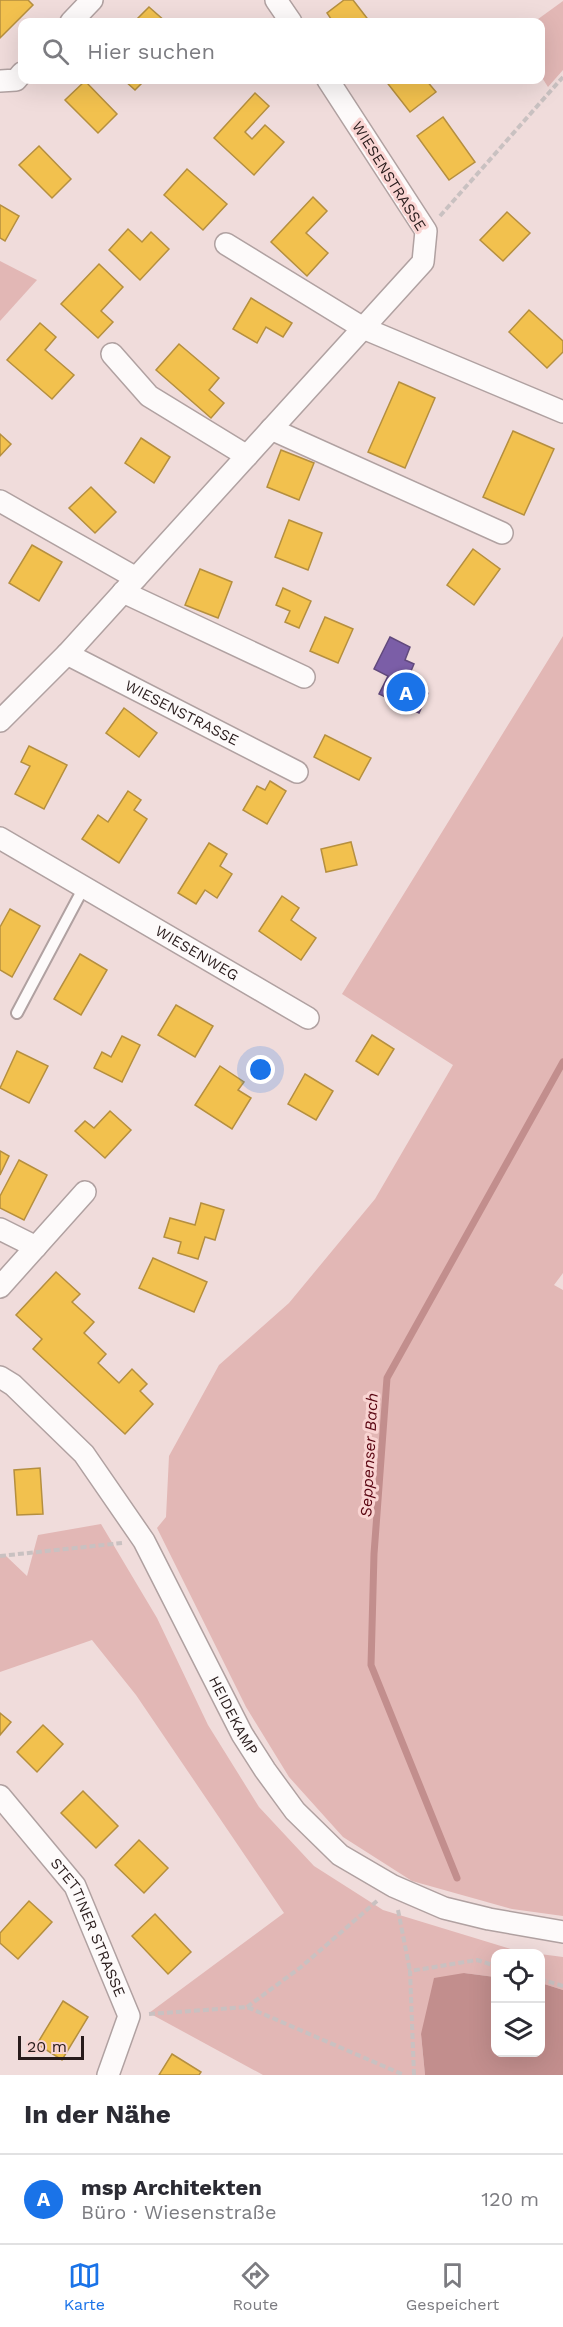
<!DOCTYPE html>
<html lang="de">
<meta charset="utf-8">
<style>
:root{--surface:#fff;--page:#f2f2f3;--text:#2b2b33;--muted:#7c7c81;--line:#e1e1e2;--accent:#1a73e8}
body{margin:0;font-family:"Work Sans",sans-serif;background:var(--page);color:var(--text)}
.controls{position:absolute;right:18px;bottom:18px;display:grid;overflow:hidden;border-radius:12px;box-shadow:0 6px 24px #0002}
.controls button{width:54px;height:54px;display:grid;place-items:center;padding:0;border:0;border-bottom:2px solid var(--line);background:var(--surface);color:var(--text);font:30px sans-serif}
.scale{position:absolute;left:18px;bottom:15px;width:66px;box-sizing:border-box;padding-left:6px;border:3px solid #281b1b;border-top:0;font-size:16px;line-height:21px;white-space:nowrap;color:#281b1b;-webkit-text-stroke:4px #f9d4d2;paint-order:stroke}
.you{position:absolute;left:261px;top:1070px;width:21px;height:21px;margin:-15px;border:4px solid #fff;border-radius:50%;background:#1a73e8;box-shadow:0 0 0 9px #1a73e833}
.badge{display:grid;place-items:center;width:39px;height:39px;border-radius:50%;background:var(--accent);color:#fff;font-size:20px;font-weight:700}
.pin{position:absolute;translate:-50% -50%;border:3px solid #fff;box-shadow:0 2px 6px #0006}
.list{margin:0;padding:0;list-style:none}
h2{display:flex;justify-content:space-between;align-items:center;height:78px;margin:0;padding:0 24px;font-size:26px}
h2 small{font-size:20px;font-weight:400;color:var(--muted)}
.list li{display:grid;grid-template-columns:39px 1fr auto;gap:18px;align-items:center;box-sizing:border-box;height:90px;padding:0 24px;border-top:2px solid var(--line)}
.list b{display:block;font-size:22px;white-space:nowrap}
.list p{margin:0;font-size:20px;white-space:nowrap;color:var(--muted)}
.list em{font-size:20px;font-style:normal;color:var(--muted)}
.icon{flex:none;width:33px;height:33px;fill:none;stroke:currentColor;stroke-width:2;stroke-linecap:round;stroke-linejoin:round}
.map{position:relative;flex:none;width:563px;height:2075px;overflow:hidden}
.search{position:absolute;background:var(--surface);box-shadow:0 6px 24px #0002;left:18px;right:18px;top:18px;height:66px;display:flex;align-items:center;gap:15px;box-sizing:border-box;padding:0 21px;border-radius:12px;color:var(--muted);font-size:22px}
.sheet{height:168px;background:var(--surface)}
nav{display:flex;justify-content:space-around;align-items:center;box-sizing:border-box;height:84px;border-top:2px solid var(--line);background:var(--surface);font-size:16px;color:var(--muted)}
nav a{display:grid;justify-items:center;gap:3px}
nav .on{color:var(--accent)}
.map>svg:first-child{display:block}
.green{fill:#e2b7b5}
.water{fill:#c28e8d}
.homes{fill:#f2c14e;stroke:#b58f3f;stroke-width:1.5}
.offices{fill:#7b5ea7;stroke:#624a7d;stroke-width:1.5}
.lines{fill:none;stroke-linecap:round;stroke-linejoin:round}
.stream{stroke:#c28e8d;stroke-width:7}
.lane-casing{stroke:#b0a1a1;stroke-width:14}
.street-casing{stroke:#b0a1a1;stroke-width:24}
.path{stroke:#c9c1c1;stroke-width:4;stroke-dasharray:6 3;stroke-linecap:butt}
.lane{stroke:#fdfafa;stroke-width:10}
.street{stroke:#fdfafa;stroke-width:21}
.labels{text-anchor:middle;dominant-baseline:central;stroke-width:6;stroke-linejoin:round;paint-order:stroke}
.street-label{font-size:15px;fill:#281b1b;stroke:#f9d4d2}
.water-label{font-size:16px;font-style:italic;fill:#5a0511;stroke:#f9d4d2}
</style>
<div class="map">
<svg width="563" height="2075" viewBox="0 0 563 2075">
<rect width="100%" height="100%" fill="#f0dcdb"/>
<!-- green -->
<g class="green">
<path d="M563,1V70L548,87L541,76L540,22H534Z"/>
<path d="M0,261L37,280L0,321Z"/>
<path d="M563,636V1273L554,1285L563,1290V1916L512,1909L412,1881L343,1837L289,1777L246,1707L157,1528L166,1517L169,1456L219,1365L289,1303L375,1199L453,1065L342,994Z"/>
<path d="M101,1524L157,1618L208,1725L259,1807L314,1866L383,1910L514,1950L539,1953L496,1954L495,1977L464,1973L421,2034L425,2075H263L149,2013L284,1913L136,1695L92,1640L0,1672V1556H6L27,1576L38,1535Z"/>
<path d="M540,1954L563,1957V1990L541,1983Z"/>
</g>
<!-- water -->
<path class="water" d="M464,1973L495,1977L496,2052H540L541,1983L563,1990V2075H425L421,2034L434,1978Z"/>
<!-- homes -->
<g class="homes">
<path d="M0,0H28L33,5L0,38Z"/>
<path d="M344,0H353L370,22H333L327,13Z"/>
<path d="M149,7L166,22H134Z"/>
<path d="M124,80H145L135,90Z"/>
<path d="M385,80H426L436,92L410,112Z"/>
<path d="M85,81L117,114L98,133L65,100Z"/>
<path d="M255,93L269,106L245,132L252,139L265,125L284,142L254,175L214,138Z"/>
<path d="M443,117L475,162L449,180L417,136Z"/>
<path d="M39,146L71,179L52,198L19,165Z"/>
<path d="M187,169L227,204L203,230L164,195Z"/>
<path d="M313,197L327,211L306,233L328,253L307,276L271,242Z"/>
<path d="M0,205L19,216L5,241L0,238Z"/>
<path d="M507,212L530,233L503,261L480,240Z"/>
<path d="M128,229L142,242L151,232L169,249L140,280L109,250Z"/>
<path d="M99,264L123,287L101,311L113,322L98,338L61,304Z"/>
<path d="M251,298L292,323L283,337L266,327L257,343L233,329Z"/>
<path d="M529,310L563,341V352L547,368L509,332Z"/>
<path d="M40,323L56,337L45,350L74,375L52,399L7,360Z"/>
<path d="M179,344L219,378L209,390L224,403L211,418L156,370Z"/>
<path d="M399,382L435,398L405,468L368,452Z"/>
<path d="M513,431L554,449L524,515L483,497Z"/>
<path d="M0,434L11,444L0,456Z"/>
<path d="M141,438L170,457L154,483L125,463Z"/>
<path d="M281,450L314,463L299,500L267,487Z"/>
<path d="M91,487L116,512L95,533L69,508Z"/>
<path d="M289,520L322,533L308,570L275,557Z"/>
<path d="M32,545L62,562L39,601L9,583Z"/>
<path d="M473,549L500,569L474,605L447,585Z"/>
<path d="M200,569L232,582L218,618L185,605Z"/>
<path d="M283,588L311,601L299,628L285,622L290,611L276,605Z"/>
<path d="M325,617L353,629L338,663L310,651Z"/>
<path d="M124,708L157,733L139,757L106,733Z"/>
<path d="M325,735L371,758L359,780L314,757Z"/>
<path d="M29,746L67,765L44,809L15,794L30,766L21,762Z"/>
<path d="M270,781L286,791L267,824L243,810L257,786L265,790Z"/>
<path d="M128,791L141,800L134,810L147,819L119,863L82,839L98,815L108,822Z"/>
<path d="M351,842L357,865L326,872L321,849Z"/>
<path d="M209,843L227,854L220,866L232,874L217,898L205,890L196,904L178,893Z"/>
<path d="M282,896L299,908L291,920L316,938L301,960L259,931Z"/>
<path d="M10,909L40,926L12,977L0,970V927Z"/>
<path d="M80,954L107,970L81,1015L54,999Z"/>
<path d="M176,1005L213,1026L195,1057L158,1035Z"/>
<path d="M372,1035L394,1049L378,1075L356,1061Z"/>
<path d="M122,1036L140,1045L122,1082L94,1068L102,1052L111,1057Z"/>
<path d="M17,1051L48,1066L29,1103L0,1088Z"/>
<path d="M220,1066L244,1082L238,1090L251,1098L232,1129L195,1105Z"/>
<path d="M305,1074L333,1091L316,1120L288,1104Z"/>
<path d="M110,1111L131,1130L105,1158L75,1131L85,1121L94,1128Z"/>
<path d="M0,1151L9,1156L0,1175Z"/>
<path d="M19,1160L47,1175L24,1220L0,1208V1196Z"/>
<path d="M201,1203L224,1210L215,1240L205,1237L198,1259L178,1253L181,1242L164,1237L170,1218L195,1225Z"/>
<path d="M153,1258L207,1282L194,1312L139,1288Z"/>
<path d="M56,1272L80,1294L72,1302L94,1322L84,1333L106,1354L98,1363L119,1383L132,1369L147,1384L140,1391L153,1404L125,1434L33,1349L42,1339L16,1315Z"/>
<path d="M40,1468L43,1514L17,1515L14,1470Z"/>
<path d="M0,1713L11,1722L0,1735Z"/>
<path d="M43,1725L63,1744L37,1772L17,1752Z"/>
<path d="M83,1791L118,1826L96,1848L61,1813Z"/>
<path d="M139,1840L168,1868L144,1893L115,1865Z"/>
<path d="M29,1901L52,1922L18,1959L0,1943V1933Z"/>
<path d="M155,1914L191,1952L168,1974L132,1936Z"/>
<path d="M63,2001L88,2017L62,2060L37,2044Z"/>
<path d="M172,2054L201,2072L199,2075H159Z"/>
</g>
<!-- offices -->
<path class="offices" d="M390,637L410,647L405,660L414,664L406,683L428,693L419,713L379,694L388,676L374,669Z"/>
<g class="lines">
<!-- stream -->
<path class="stream" d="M457,1878L371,1665L374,1554L387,1378L563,1062"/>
<defs>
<path id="lane" d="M17,1013L84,887"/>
<g id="street">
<path d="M276,0L291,22"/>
<path d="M71,22L92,0"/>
<path d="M0,81L16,80L22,73"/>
<path d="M226,244L363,328L563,412"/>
<path d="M112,354L149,396L247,456"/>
<path d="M271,429L502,533"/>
<path d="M0,501L136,578"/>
<path d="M123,592L304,677"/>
<path id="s1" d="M67,654L297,772"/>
<path d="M0,721L67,654L423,262L426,231L328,80"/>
<path id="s2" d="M0,838L308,1018"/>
<path d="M0,1229L36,1247"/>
<path d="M0,1287L85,1192"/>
<path id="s3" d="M0,1377L13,1385L84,1454L144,1541L242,1734L265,1770L295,1811L340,1855L393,1886L444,1908L489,1919L563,1932"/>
<path id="s4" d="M0,1796L75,1886L129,2016L108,2075"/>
</g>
</defs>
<!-- lane casing -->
<use href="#lane" class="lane-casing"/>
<!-- street casing -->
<use href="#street" class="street-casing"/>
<!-- path -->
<g class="path">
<path d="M440,216L563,77"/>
<path d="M0,1556L122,1543"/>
<path d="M398,1910L410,1971"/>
<path d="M540,1979L563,1986"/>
<path d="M247,2007L301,1967L377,1901"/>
<path d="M149,2014L247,2007L404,2075"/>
<path d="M414,2075L410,1971L477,1960L496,1966"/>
</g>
<!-- lane -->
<use href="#lane" class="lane"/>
<!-- street -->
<use href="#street" class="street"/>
</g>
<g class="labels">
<!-- street labels -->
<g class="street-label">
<text transform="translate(389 176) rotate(58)">WIESENSTRASSE</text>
<text stroke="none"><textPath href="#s1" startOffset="129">WIESENSTRASSE</textPath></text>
<text stroke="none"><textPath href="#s2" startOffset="228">WIESENWEG</textPath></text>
<text stroke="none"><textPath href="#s3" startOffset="416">HEIDEKAMP</textPath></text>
<text stroke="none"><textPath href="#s4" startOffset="160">STETTINER STRASSE</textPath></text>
</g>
<!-- water labels -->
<g class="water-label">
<text transform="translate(369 1455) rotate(-87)">Seppenser Bach</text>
</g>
</g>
</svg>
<div class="controls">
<button><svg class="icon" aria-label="locate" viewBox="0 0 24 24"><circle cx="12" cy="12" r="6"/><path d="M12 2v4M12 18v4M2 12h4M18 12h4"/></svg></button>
<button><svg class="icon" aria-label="layers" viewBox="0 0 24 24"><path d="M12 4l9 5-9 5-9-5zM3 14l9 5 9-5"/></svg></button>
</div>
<div class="scale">20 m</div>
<div class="you"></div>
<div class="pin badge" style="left:406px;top:692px">A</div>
<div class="search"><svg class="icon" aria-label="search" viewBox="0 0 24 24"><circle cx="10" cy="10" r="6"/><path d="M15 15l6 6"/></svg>Hier suchen</div>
</div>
<section class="sheet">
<h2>In der Nähe<small></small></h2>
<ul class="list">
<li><span class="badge">A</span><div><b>msp Architekten</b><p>Büro · Wiesenstraße</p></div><em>120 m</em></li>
</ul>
</section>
<nav>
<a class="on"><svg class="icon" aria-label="map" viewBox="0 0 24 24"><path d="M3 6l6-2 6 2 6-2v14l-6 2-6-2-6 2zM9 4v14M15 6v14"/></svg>Karte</a>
<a><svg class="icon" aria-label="directions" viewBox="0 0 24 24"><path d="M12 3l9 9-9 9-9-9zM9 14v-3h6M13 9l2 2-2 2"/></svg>Route</a>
<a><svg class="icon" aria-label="saved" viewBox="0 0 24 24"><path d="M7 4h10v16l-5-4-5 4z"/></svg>Gespeichert</a>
</nav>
